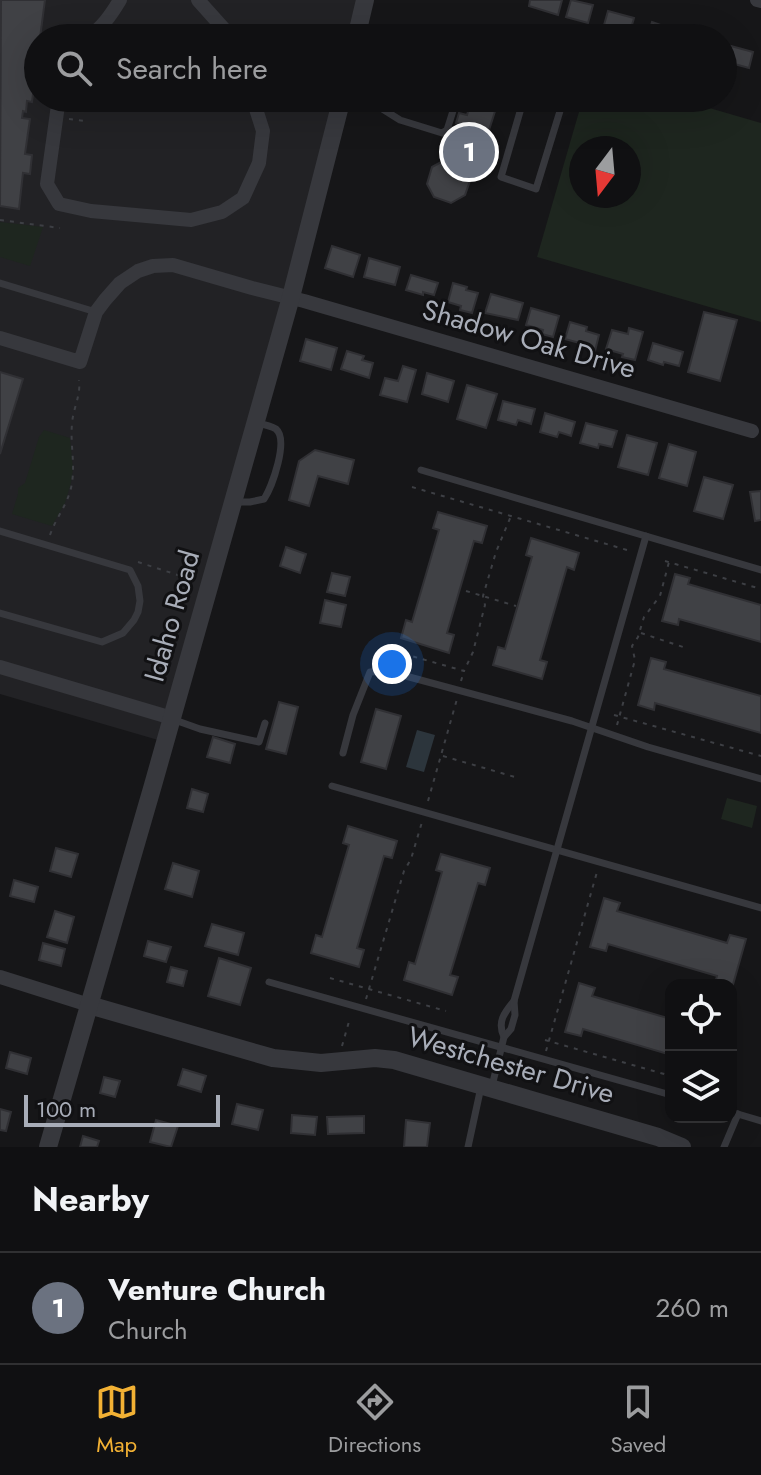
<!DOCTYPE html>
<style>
:root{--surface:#101012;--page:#1e1e20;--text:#f1f3f6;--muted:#9c9d9f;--line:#303032;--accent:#f2b134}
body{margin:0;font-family:Jost,sans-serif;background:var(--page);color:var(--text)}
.controls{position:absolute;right:24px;bottom:24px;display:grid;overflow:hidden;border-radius:16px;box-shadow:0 8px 32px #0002}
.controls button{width:72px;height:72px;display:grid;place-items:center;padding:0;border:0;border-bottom:2px solid var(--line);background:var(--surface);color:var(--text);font:40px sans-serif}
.compass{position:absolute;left:569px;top:136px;width:72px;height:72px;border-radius:50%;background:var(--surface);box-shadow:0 8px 32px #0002;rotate:196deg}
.scale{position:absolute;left:24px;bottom:20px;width:196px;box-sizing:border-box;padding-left:8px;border:4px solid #a8adb8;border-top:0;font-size:22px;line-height:28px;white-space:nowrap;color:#a8adb8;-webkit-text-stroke:6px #111113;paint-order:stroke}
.you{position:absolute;left:392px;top:664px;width:28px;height:28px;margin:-20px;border:6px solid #fff;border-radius:50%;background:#1a73e8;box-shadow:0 0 0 12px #1a73e833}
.badge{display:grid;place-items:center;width:52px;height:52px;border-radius:50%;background:var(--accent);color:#fff;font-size:26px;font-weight:700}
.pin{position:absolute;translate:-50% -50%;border:4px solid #fff;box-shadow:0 2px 8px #0006}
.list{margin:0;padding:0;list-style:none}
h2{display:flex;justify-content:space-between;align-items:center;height:104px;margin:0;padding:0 32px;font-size:34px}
h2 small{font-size:26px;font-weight:400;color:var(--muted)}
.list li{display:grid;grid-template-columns:52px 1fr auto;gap:24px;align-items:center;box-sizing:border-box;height:112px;padding:0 32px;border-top:2px solid var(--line)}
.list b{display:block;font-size:30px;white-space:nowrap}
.list p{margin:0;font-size:26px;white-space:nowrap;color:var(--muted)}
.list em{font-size:26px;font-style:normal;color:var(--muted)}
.icon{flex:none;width:44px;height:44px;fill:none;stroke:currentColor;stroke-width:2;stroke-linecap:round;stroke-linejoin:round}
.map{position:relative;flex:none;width:761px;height:1147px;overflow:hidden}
.search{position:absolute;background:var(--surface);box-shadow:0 8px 32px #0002;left:24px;right:24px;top:24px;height:88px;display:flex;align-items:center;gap:20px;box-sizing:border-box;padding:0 28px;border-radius:44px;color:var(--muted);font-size:30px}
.sheet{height:216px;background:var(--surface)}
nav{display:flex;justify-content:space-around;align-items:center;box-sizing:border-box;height:112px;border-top:2px solid var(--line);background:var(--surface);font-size:22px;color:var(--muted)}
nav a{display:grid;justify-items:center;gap:4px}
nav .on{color:var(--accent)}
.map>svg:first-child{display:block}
.built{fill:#222225}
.green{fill:#1e261f;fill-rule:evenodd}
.water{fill:#2c353c}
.building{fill:#404145;stroke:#303034;stroke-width:2}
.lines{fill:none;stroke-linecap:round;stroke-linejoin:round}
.path{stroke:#3d3f44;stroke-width:2;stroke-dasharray:4 6;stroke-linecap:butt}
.service{stroke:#37383d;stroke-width:7}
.minor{stroke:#37383d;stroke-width:14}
.tertiary{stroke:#37383d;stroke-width:18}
.labels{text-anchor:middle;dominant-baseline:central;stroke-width:6;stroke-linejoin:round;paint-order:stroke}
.street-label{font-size:28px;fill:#a8adb8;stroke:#111113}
</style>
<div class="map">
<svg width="761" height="1147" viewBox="0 0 761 1147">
<rect width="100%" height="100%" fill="#161618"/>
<!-- built -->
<path class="built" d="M0,0H365L356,38H38V98H342L165,742L0,694Z"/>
<!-- green -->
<g class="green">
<path d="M583,98H675L761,123V322L537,257ZM629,148V196H581V148Z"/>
<path d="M0,222L43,227L30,266L0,257Z"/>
<path d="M44,430L70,438L73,469L71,483L65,503L52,526L12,514L18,494V488L25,483L39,437Z"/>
<path d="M727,798L757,806L752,828L721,819Z"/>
</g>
<!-- water -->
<path class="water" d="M417,730L435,735L424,772L406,767Z"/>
<!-- building -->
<g class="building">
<path d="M1,0H45L40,38H38V56L32,102L27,101L26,112L23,111L22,118L30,119L25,154L32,155L30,174L23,173L19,209L0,206Z"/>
<path d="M530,0H562L558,15L529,6Z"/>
<path d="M571,0L593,5L588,23L566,17Z"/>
<path d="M608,11L634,18L630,32L604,25Z"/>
<path d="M652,22L681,32L678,38H647Z"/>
<path d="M731,46L753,52L749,68L727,62Z"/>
<path d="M472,98H484L498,102L474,177L471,178L465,195L451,203L434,197L427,184L432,167L445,160L440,150L450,145L455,154L464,125L456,123L459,113L467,115Z"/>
<path d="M332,246L360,255L353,277L325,268Z"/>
<path d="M369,258L400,267L395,285L364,277Z"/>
<path d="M411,275L438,283L434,295L423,292V295L406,290Z"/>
<path d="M453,283L467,287L466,290L478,293L472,313L460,310L461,306L448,302Z"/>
<path d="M491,294L523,303L518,320L485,313Z"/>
<path d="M531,308L559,316L553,337L542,334L543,330L526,325Z"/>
<path d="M704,312L737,320L720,381L688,372Z"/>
<path d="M570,322L587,327L586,331L599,335L595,351L582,348L583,344L565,339Z"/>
<path d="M629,328L643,332L635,360L622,357L623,354L606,349L612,330L628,334Z"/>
<path d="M306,339L337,348L331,370L300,361Z"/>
<path d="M653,343L683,352L679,366L664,362L663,365L648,360Z"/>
<path d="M347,351L364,356L362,360L373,363L369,378L341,369Z"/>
<path d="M403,366L416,370L407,402L380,395L385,378L398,381Z"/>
<path d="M0,372L23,379L0,454Z"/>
<path d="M427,373L454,381L448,402L422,394Z"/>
<path d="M467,385L497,394L486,428L457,419Z"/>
<path d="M503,401L535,409L531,424L518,420L516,425L498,420Z"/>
<path d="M545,413L575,422L571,436L559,432L557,437L540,432Z"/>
<path d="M586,423L617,431L612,447L599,444L598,448L580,443Z"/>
<path d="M627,435L657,443L648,475L618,467Z"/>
<path d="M669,444L696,452L687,486L659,478Z"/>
<path d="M315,450L354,460L348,484L318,476L309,506L289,500L299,461Z"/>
<path d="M704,477L733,485L723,519L694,511Z"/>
<path d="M761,491V520L755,521L750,492Z"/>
<path d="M438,512L487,526L482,543L474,541L447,633L454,635L449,653L401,638L406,620L412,622L439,530L433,528Z"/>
<path d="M531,538L579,553L574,570L567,567L540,660L547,662L542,679L493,665L498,647L505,649L532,557L526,555Z"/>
<path d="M286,547L306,554L300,573L280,566Z"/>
<path d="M332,573L350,577L345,596L327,592Z"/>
<path d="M675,574L690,578L688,584L761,605V642L679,619L678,625L662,621Z"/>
<path d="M325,600L346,605L341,627L320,623Z"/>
<path d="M651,658L666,662L664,669L761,696V733L655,703L654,710L638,705Z"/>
<path d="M279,702L298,707L286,754L266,749Z"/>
<path d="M376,709L401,716L386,769L361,762Z"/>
<path d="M213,737L235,744L230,763L207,757Z"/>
<path d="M192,789L208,794L203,812L187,808Z"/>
<path d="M348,826L397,841L392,858L384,856L357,948L364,950L359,967L311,953L316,935L322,937L349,845L343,843Z"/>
<path d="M56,848L78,854L71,877L50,871Z"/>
<path d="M441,854L490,868L485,885L478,883L450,975L458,977L452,995L404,980L409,962L415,964L442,872L436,870Z"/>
<path d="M173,863L199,871L192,897L165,889Z"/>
<path d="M14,880L38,887L34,902L10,896Z"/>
<path d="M604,898L620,903L617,911L727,943L730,935L746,939L732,988L731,985L715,983L717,976L608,944L606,951L590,947Z"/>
<path d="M55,911L74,917L67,943L47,937Z"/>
<path d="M212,924L244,933L238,955L205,946Z"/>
<path d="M148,941L171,947L166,962L144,956Z"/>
<path d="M43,943L65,949L61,966L39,960Z"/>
<path d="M219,958L251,968L240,1005L208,996Z"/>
<path d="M171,967L187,971L183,986L167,982Z"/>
<path d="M579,983L595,988L592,996L671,1019V1055L583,1029L581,1036L565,1032Z"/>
<path d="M10,1052L31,1058L27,1074L6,1068Z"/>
<path d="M183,1069L206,1076L201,1092L178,1085Z"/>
<path d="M104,1077L120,1081L115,1097L100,1093Z"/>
<path d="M237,1104L263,1110L258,1130L232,1124Z"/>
<path d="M0,1109L11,1112L6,1131L0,1130Z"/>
<path d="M292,1115L317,1117L315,1135L291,1133Z"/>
<path d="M364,1116V1133L328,1134L327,1117Z"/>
<path d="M156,1120L178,1126L171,1147L150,1142Z"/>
<path d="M406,1120L430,1123L427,1147H404Z"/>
<path d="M83,1136L99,1141L97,1147H80Z"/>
</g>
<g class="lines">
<!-- path -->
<g class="path">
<path d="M69,119L84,121"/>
<path d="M0,220L60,228"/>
<path d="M412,487L627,550"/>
<path d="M50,535C56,518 67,505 71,488C76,466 70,446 72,424C73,408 81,396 79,380"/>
<path d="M665,561L761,589"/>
<path d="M138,562L193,580"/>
<path d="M466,591L516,606"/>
<path d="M641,633L686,648"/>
<path d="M394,651L464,671L473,652L485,605L483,596L496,552L511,516"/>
<path d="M461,681L464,671"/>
<path d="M614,715L761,756"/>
<path d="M617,725L635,660L632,646L638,637L644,617L660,596L669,562"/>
<path d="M443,756L515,777"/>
<path d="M428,801L457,699"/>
<path d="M330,978L446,1011"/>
<path d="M366,999L404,871L411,859L422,822"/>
<path d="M545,1040L671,1076"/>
<path d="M342,1046L350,1018"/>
<path d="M546,1051L597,872"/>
<path d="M731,1094L740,1096"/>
</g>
<!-- service -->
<g class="service">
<path d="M365,98L400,120L442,133L447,130L457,98"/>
<path d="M524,98L501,177L536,189L564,98"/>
<path d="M0,283L96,312"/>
<path d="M421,470L761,570"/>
<path d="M235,502H250L264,499C272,487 289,440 276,429C271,426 262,424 257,423"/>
<path d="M0,531L130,570L138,586L140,601L138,612L134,620L123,633L102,642L0,613"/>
<path d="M172,719L200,729L259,742L265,723"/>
<path d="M343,753L353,715L370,672L387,671L572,721L648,747L761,779"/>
<path d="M332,786L761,908"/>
<path d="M269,982L671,1095"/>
<path d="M504,1037C497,1022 504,1013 514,1001"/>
<path d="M492,1086L504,1037L511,1029L515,1015L514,1001L646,536"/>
<path d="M731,1112L761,1121"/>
<path d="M468,1147L481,1087"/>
<path d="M724,1147L738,1114"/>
</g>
<!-- minor -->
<g class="minor">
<path d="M198,0L232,38"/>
<path d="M757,0L761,1"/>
<path d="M87,38C102,28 111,15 120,0"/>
<path d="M59,98L47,184L59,204L91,211L191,220L222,212L243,198L259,163L263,131L256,109L248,98"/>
<path d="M0,338L80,362L96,312L105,300L120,283L138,271L153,266L173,265L252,288L304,301L752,431"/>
<path d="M0,667L172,718"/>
<path d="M0,977L89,1005"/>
</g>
<!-- tertiary -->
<g class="tertiary">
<path d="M356,38L365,0"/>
<path d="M89,1005L273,1058L321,1063L375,1058L394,1060L658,1137L682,1147"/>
<path d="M48,1147L153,785L291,297L342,98"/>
</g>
</g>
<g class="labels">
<!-- street labels -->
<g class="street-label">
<text transform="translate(529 339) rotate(16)">Shadow Oak Drive</text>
<text transform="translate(172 616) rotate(-74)">Idaho Road</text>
<text transform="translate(511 1065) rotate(16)">Westchester Drive</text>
</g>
</g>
</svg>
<div class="controls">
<button><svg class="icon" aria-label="locate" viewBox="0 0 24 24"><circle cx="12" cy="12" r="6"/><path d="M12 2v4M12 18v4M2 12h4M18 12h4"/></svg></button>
<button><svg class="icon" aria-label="layers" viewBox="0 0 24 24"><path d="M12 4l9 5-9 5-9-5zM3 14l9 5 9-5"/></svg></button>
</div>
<svg class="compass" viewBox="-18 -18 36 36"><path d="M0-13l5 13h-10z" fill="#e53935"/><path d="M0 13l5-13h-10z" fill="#9c9d9f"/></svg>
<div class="scale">100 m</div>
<div class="you"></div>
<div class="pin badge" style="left:469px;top:152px;background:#6b7280">1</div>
<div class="search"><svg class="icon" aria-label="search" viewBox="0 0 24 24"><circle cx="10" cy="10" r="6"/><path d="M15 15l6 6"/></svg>Search here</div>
</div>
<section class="sheet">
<h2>Nearby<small></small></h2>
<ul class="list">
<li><span class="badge" style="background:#6b7280">1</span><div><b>Venture Church</b><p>Church</p></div><em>260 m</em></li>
</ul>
</section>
<nav>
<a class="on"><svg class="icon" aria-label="map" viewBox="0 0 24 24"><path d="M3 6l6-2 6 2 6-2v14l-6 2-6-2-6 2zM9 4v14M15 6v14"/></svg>Map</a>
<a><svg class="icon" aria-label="directions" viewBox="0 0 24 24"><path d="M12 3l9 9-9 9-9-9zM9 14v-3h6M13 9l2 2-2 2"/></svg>Directions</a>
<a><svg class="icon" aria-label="saved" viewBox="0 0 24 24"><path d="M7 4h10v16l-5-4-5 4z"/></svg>Saved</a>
</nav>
